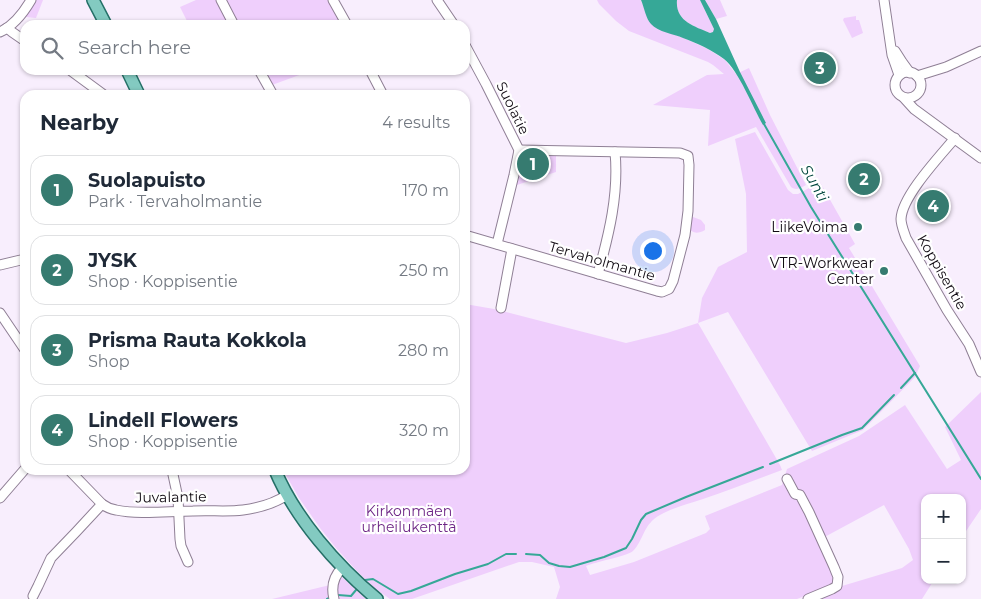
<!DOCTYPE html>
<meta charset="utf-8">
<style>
:root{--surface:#fff;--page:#f6f6f7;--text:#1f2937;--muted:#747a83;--line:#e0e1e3;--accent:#367b70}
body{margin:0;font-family:Montserrat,sans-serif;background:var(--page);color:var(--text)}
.controls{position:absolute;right:15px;bottom:15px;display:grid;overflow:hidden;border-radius:10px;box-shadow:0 1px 4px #0004}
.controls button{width:45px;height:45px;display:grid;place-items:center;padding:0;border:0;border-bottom:1px solid var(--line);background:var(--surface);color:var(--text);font:25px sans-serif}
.you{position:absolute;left:652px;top:250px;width:18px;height:18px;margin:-12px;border:4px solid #fff;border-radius:50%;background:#1a73e8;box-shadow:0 0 0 8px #1a73e833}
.badge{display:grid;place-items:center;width:32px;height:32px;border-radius:50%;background:var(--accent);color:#fff;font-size:16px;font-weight:700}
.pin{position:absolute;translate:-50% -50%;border:2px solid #fff;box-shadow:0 1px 5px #0006}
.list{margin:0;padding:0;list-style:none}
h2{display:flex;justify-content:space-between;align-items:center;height:65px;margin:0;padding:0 20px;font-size:21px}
h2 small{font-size:16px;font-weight:400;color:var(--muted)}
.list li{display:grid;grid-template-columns:32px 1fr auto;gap:15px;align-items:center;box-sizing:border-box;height:70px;margin:0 10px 10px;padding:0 10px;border:1px solid var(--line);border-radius:15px}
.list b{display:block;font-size:19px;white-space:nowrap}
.list p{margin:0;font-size:16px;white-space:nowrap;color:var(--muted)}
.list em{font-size:16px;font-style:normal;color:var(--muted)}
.icon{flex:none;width:28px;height:28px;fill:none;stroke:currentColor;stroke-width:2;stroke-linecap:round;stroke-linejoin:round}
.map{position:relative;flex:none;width:981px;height:599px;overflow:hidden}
.search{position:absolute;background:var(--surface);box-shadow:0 1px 4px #0004;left:20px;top:20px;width:450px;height:55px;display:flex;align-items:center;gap:12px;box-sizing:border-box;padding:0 18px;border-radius:15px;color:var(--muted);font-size:19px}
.panel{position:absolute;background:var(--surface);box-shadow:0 1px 4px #0004;left:20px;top:90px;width:450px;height:385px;border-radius:15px}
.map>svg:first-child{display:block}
.green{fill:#efcffc}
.water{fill:#36a897}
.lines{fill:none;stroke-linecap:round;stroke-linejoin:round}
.stream{stroke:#36a897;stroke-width:2}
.minor-casing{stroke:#8f7f95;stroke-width:11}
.major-casing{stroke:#257068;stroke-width:14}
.minor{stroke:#fff;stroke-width:9}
.major{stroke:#83cac1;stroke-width:11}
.poi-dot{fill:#367b70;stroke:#fff;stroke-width:2}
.labels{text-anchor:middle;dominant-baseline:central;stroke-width:4.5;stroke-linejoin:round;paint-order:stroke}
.street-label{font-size:14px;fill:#100a12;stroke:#fff}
.poi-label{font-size:14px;fill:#100a12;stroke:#fff;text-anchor:end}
.park-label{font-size:14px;fill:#6d2585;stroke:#fff}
.water-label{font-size:15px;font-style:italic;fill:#00463d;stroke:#fff}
</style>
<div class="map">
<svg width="981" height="599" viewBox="0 0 981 599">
<rect width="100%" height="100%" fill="#f8eefd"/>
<!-- green -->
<g class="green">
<path d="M34,0H43L36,18L26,17V14Z"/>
<path d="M196,0H217L230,25H189L180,7Z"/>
<path d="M226,0H330L343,25H240Z"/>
<path d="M597,0H641L645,10L648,20L660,29L684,38L708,49L725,60L736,74L749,68L770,115L806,185C800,188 797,191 791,187L756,127L708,146L710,110L653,105L707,75L724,74L713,65L708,62L629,31L616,21L599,4Z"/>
<path d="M677,0H700L714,29V32L710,33C694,26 675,21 677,0Z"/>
<path d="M705,0H720L727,16L716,19Z"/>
<path d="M856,16V20H859L863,33L852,38L843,20L844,18Z"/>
<path d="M264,70H313L272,85Z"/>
<path d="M755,132L788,190L793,194H798L820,182L855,244L849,248L920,366L915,377L863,430L812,451L728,312L698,323L780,465L782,470C755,480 729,490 703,499C688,504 674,507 660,515C643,524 644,540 633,551C627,556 595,562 586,566L590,575L634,562L706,533L710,529L705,516L782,485L787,469L859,436L905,405L947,469L961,460L945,427L981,392V509L962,537V498H925V580H934L922,599H822L839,589L842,586L902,568L913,560L909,549L884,505L819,540L835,584L797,599H556L560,587L554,567L532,562H519L412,599H390L373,587L355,569L336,548L320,528L299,498L283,470H465V304L494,309L626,343L667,333L698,323L702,298L718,267L747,252L746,194L735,139Z"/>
<path d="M521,153L556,154V172L514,186Z"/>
<path d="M693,217L701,220L705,225V230C698,234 692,234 688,227L690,218Z"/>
<path d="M341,576L366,599H336L335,585Z"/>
<path d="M330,585L332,599H272Z"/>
</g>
<!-- water -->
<path class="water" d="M641,0H677C675,21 694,26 710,33L713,32L714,29L700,0H705L716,19L740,72L766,123L763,125C753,108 739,71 724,59C712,50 697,43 683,38C674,34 658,32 651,24C646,19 644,7 641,0Z"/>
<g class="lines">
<!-- stream -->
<g class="stream">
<path d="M764,124L811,207L981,479"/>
<path d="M901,388L915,373"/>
<path d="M770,464L842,435L862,428L894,395"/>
<path d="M526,554L540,555L549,563L559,566L570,567L604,557L626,548L632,539L641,520L646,514L686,497L763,467"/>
<path d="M365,580L373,579L398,594L411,591L455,574L488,564L506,554H516"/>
<path d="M338,595L351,596L356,590"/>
<path d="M327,599L329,598"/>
</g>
<defs>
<g id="minor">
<path d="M221,0L234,25"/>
<path d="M333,0L347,25"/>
<path d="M437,0L454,25"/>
<path d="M884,0L892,55L899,75"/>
<path d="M7,28L12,32L25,41"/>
<path d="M0,32C13,26 24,12 31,0"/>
<path d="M465,45L486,84L519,150L514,175L497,244"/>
<path d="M895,51L902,62L910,73"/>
<path d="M70,70L104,95"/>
<path d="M259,70L273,95"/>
<path d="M370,70L383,95"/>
<circle cx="908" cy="85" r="13"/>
<path d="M917,76L946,67L981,51"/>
<path d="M904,98L914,109L981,158"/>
<path d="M955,138C940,156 902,196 901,219C901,225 904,232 906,238L947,310L969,344L981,372"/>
<path d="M465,235L657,291L662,292L669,289L673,281L685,235L688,211L689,165L688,156L680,153L519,150"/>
<path d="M0,265L25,259"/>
<path d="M598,274C609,234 619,194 615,152"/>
<path d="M501,308L512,249"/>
<path d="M0,313L25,350"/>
<path d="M69,470L102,504C106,507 110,509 116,510C139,515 169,511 193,511C210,510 227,512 243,510C258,508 275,503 287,495"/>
<path d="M172,470L178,498L180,539L181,546L188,562"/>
<path d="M787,479L795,494L800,495L809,512L834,567L838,577L837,586L832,589L808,599"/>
<path d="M0,498L25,469"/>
<path d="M33,596L38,586L51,558L76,532L102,504"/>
<path d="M334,599C331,587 333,577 342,568"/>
</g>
<g id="major">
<path d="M93,0L106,25"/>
<path d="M127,70L139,95"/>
<path d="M275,470C295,518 337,566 377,599"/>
</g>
</defs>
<!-- minor casing -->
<use href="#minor" class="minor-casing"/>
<!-- major casing -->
<use href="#major" class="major-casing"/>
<!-- minor -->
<use href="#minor" class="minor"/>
<!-- major -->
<use href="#major" class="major"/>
</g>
<!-- markers -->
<g class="poi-dot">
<circle cx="858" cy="227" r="5"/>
<circle cx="884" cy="271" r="5"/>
</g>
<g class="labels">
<!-- street labels -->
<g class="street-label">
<text transform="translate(513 108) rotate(64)">Suolatie</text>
<text transform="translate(602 261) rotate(16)">Tervaholmantie</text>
<text transform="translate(942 272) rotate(60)">Koppisentie</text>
<text transform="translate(171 497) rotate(-1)">Juvalantie</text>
</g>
<!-- poi labels -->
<g class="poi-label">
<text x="848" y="227">LiikeVoima</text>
<text x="874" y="263">VTR-Workwear<tspan x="874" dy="16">Center</tspan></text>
</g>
<!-- park labels -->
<g class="park-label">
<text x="409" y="511">Kirkonmäen<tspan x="409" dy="16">urheilukenttä</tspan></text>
</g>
<!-- water labels -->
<g class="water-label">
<text transform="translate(815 183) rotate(60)">Sunti</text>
</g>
</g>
</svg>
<div class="controls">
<button>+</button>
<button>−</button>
</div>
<div class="you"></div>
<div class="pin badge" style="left:533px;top:164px">1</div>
<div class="pin badge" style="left:864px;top:179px">2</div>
<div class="pin badge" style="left:820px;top:68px">3</div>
<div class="pin badge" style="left:933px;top:206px">4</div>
<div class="search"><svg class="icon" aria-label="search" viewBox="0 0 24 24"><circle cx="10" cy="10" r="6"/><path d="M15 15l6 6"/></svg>Search here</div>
<section class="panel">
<h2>Nearby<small>4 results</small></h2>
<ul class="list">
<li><span class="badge">1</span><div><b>Suolapuisto</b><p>Park · Tervaholmantie</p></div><em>170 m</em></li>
<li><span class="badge">2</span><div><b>JYSK</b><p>Shop · Koppisentie</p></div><em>250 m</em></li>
<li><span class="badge">3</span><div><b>Prisma Rauta Kokkola</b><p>Shop</p></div><em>280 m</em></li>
<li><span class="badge">4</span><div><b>Lindell Flowers</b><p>Shop · Koppisentie</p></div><em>320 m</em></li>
</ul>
</section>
</div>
